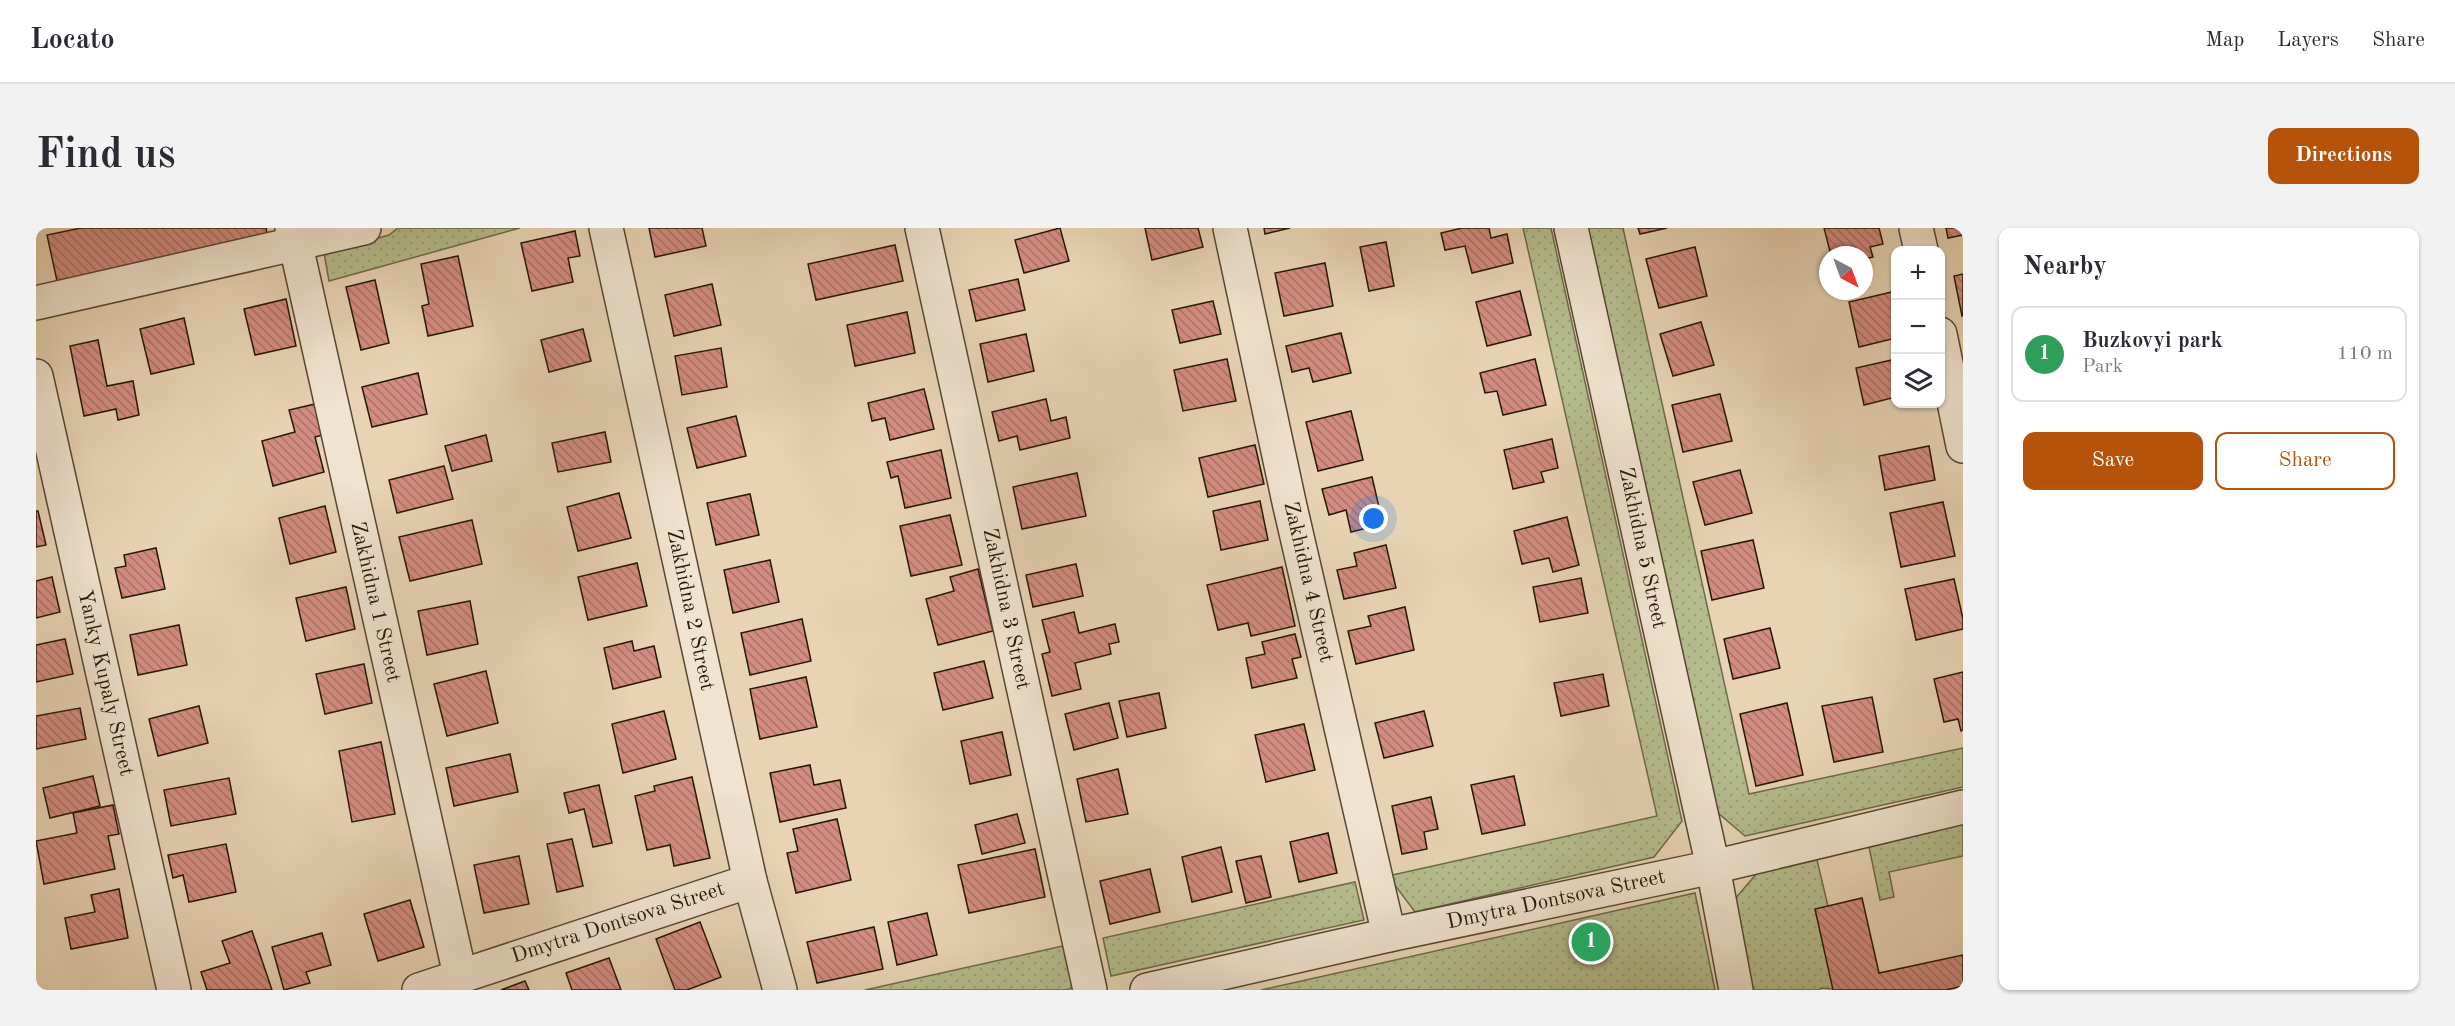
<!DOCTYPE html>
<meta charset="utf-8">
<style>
:root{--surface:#fff;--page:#f2f2f3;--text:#2b2b33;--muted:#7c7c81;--line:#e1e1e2;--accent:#b45309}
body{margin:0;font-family:"Old Standard TT",serif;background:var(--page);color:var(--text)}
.controls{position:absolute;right:18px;top:18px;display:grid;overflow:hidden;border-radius:12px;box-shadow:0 2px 4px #0004}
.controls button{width:54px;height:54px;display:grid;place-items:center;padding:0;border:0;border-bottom:2px solid var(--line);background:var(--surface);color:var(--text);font:30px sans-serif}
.compass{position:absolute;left:1783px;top:18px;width:54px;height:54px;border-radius:50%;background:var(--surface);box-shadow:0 2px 4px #0004;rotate:139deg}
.you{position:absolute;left:1338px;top:291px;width:21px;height:21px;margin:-15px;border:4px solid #fff;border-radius:50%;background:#1a73e8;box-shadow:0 0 0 9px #1a73e833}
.badge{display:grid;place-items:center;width:39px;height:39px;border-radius:50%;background:var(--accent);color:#fff;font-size:20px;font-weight:700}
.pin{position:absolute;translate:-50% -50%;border:3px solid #fff;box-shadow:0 2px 6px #0006}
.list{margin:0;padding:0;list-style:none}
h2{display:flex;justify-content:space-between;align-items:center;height:78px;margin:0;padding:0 24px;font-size:26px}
h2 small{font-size:20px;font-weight:400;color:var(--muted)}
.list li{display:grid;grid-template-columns:39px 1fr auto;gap:18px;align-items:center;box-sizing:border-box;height:96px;margin:0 12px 12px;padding:0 12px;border:2px solid var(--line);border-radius:12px}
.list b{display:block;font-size:22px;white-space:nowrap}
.list p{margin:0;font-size:20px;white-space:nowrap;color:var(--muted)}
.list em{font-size:20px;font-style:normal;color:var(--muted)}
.actions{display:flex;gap:12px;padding:18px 24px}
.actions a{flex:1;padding:14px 0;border:2px solid var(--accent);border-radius:12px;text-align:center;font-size:21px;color:var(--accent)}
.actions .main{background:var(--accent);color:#fff}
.icon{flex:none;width:33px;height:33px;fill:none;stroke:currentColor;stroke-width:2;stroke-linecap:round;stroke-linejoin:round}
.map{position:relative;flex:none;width:1927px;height:762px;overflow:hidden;border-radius:12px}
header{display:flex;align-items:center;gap:36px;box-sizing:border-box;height:84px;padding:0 30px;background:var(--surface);border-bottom:2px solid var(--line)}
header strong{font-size:28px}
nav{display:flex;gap:33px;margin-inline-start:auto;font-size:21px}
.intro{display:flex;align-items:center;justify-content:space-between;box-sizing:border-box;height:144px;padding:0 36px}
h1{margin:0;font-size:42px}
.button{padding:15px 27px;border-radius:12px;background:var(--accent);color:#fff;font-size:21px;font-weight:700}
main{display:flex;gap:36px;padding:0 36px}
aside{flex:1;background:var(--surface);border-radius:12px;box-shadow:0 2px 4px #0004}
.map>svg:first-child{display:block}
.green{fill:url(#green-dots);stroke:#6e6a4a;stroke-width:1.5}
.building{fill:url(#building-back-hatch);stroke:#261806;stroke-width:1.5}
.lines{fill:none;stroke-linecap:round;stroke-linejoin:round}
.minor-casing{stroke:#564732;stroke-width:36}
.minor{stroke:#f0e3cf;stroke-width:33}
.labels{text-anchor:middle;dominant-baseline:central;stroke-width:5;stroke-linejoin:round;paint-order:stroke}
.street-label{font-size:21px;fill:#261806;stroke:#f0e3cf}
</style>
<header>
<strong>Locato</strong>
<nav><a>Map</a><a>Layers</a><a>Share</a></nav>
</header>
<div class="intro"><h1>Find us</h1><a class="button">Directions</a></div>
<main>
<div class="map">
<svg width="1927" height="762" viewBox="0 0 1927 762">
<defs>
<pattern id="green-dots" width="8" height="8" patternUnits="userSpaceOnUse" patternTransform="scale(1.5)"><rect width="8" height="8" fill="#b5bd8e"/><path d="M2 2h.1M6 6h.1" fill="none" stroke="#9ca279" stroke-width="1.8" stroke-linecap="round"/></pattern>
<pattern id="building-back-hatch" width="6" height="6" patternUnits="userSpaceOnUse" patternTransform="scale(1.5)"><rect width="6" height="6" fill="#d38c82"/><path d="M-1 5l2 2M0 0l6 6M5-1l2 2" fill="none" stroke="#ab7168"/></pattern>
</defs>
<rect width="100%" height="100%" fill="#e8d4b5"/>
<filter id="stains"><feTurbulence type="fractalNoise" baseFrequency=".00333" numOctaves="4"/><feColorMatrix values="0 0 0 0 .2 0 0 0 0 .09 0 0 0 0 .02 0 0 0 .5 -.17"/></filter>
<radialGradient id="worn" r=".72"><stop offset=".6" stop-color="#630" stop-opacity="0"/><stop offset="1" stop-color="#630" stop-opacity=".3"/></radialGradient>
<!-- green -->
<g class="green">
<path d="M362,0H484L293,53L288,25L353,7Z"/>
<path d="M1487,0H1515L1646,593L1618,629L1379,684L1352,648L1621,588Z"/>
<path d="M1552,0H1587L1713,566L1927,520V559L1709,608L1681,584Z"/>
<path d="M1927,596V628L1853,644L1858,669L1844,672L1833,619Z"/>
<path d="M1781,632L1792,678L1797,761L1785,760L1783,762H1717L1698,672L1722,644Z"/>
<path d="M1319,654L1328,692L1075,748L1067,710Z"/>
<path d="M1659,665L1679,762H1225Z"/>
<path d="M1027,718L1037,760L1029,762H829Z"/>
</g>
<!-- building -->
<g class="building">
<path d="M45,0H230L233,17L23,62L11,7Z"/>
<path d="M613,0H666L670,18L619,29Z"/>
<path d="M1024,0L1033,33L988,45L979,12Z"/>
<path d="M1109,0H1162L1167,19L1116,32Z"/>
<path d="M1228,0H1254L1229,6Z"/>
<path d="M1426,0H1453L1455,10L1471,6L1477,35L1436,45L1429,18L1409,22L1405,5Z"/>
<path d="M1602,0H1631L1604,6Z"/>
<path d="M1788,0H1843L1847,16L1834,19L1837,29L1828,31V27H1795Z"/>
<path d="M1910,0H1927V7L1912,10Z"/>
<path d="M539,3L544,28L532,30L537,54L496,63L485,15Z"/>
<path d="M1350,14L1358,58L1333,63L1324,19Z"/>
<path d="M859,17L867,53L780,72L772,36Z"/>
<path d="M1659,19L1671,68L1623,80L1610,31Z"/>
<path d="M422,28L437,98L392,108L386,78L393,76L385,36Z"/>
<path d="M1289,35L1297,78L1248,88L1239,45Z"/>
<path d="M1927,46V87L1926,88L1918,48Z"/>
<path d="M982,51L989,82L940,93L933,62Z"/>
<path d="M339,52L353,115L325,122L310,59Z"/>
<path d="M676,56L685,97L638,108L629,67Z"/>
<path d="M1484,63L1495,107L1451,118L1440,74Z"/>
<path d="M1860,63V110L1823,119L1813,74Z"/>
<path d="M250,71L260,118L219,127L208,81Z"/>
<path d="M1177,73L1185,106L1144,115L1136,82Z"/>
<path d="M871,84L879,125L819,138L811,97Z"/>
<path d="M148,90L158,136L115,146L104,101Z"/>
<path d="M1665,94L1678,137L1637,148L1624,106Z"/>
<path d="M547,101L555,133L513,144L505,112Z"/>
<path d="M1305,105L1315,145L1277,154L1273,140L1256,144L1250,118Z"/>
<path d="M990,106L998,143L952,154L944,116Z"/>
<path d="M62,112L71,158L97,153L103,187L82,192L80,181L48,188L34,118Z"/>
<path d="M685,120L691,159L646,167L639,128Z"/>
<path d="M1191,131L1200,173L1147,183L1138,142Z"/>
<path d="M1499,131L1510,177L1467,187L1461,163L1449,165L1444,145Z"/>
<path d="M1860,131V169L1828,177L1820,140Z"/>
<path d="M382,145L391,186L336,199L326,159Z"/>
<path d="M888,161L898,201L854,212L849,190L836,193L832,175Z"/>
<path d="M1684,166L1696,213L1647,224L1636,177Z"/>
<path d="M1010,171L1015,193L1030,189L1034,210L984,222L981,208L963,213L956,184Z"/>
<path d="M279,176L287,207L279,209L288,244L237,258L226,213L259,204L253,182Z"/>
<path d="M1315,183L1327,232L1282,243L1270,194Z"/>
<path d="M700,188L710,228L661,240L651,200Z"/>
<path d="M569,204L575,234L522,244L516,215Z"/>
<path d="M450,207L456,233L416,243L409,218Z"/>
<path d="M1516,211L1522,240L1505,244L1508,254L1477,261L1468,222Z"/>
<path d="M1219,217L1228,256L1172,269L1163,230Z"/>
<path d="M1893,218L1899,252L1849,262L1843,228Z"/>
<path d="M905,222L915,270L869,280L862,248L855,250L851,234Z"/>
<path d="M408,238L417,271L361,285L353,252Z"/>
<path d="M1704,242L1716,285L1669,297L1657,254Z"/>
<path d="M1041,245L1050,288L986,301L977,259Z"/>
<path d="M1336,249L1347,296L1315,304L1310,282L1293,287L1286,261Z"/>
<path d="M583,265L595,310L542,323L531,279Z"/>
<path d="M714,266L723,307L680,317L671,275Z"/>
<path d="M1224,273L1232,312L1185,322L1177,283Z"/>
<path d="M1907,274L1919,328L1865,339L1854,285Z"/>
<path d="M289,278L300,324L254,336L243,290Z"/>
<path d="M0,283H2L10,317L0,319Z"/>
<path d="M914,287L926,337L875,348L864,298Z"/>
<path d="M1531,289L1543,337L1517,344L1513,330L1486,336L1478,303Z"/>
<path d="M436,292L446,336L374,353L363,309Z"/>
<path d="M1717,312L1728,360L1676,372L1665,323Z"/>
<path d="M1350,317L1360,360L1308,371L1301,342L1321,338L1318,325Z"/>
<path d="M120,320L129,361L86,370L79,340L90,338L88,327Z"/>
<path d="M734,332L743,374L697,385L688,342Z"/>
<path d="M601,335L611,378L552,392L542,349Z"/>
<path d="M1040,336L1047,368L997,379L990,347Z"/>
<path d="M1246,339L1259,398L1215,408L1212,395L1182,402L1171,357Z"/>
<path d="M942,341L957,403L902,417L890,371L918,363L914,349Z"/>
<path d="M16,349L24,384L0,390V353Z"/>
<path d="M1545,350L1552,385L1504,394L1497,359Z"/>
<path d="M1918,351L1927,391V401L1880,412L1869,361Z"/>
<path d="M310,359L319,401L270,413L260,370Z"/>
<path d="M434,373L442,416L391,427L382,383Z"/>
<path d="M1369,379L1378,422L1320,436L1312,403L1335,398L1332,388Z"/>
<path d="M1038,384L1043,405L1079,396L1083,414L1073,416L1075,426L1039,435L1045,461L1016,468L1006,426L1014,424L1006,392Z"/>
<path d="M766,391L775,433L714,447L705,405Z"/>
<path d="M143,397L151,437L102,447L94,407Z"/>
<path d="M1734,400L1744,440L1697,451L1688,411Z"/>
<path d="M1259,406L1265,429L1256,431L1261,450L1216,460L1210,430L1229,426L1226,414Z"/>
<path d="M29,411L37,446L0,454V417Z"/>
<path d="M596,413L598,423L618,418L625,449L577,461L568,420Z"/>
<path d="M948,433L957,470L907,482L898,445Z"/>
<path d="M328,436L336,475L289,486L280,446Z"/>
<path d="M450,443L462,495L411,508L398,456Z"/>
<path d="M1927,444V502L1925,503L1922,491L1908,494L1898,451Z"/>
<path d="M1567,446L1573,478L1525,488L1518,455Z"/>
<path d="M770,449L781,499L724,511L714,461Z"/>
<path d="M1123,465L1130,500L1091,509L1083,473Z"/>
<path d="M1836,469L1847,524L1798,534L1786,478Z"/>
<path d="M1073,475L1082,510L1038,522L1029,486Z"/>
<path d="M1751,475L1767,547L1720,558L1704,486Z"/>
<path d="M163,478L172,515L122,528L113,491Z"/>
<path d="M44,480L50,511L0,521V488Z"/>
<path d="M628,483L640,531L587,545L576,496Z"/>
<path d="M1388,483L1397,518L1348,530L1339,495Z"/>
<path d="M1268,496L1279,542L1230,554L1219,507Z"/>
<path d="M966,504L975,547L934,556L925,513Z"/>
<path d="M345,514L359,586L316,594L303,523Z"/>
<path d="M474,526L482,564L418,578L410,540Z"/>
<path d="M774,537L778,557L804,552L810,580L744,594L734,545Z"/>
<path d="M1082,541L1092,586L1050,594L1041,551Z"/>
<path d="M57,548L64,578L14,590L7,560Z"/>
<path d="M1478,548L1489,597L1446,606L1435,557Z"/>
<path d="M656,549L674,630L638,638L634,617L611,622L599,568L619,563L618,558Z"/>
<path d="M193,550L200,586L135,598L128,562Z"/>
<path d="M563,557L576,615L557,619L548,581L533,585L528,565Z"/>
<path d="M1395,569L1402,601L1388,604L1391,621L1366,626L1356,578Z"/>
<path d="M77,577L83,606L72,608L79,641L8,656L0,613L41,605L37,585Z"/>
<path d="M981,586L989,615L946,626L939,597Z"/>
<path d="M801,591L815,652L760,665L751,625L762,623L757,601Z"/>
<path d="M1292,605L1301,645L1263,654L1254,614Z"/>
<path d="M536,611L547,658L521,664L511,616Z"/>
<path d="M190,616L200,664L153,674L147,647L137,650L132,627Z"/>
<path d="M1185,619L1196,664L1156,674L1146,629Z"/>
<path d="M999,621L1009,669L933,685L922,637Z"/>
<path d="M483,628L493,676L448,685L438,637Z"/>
<path d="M1225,628L1235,669L1210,675L1200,633Z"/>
<path d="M1114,641L1124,684L1074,696L1064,653Z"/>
<path d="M83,661L92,710L35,721L29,690L59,684L55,667Z"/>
<path d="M1826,670L1843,745L1927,727V758L1910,762H1797L1779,681Z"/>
<path d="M374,672L388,719L342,733L328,686Z"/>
<path d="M891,685L901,727L861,737L852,694Z"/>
<path d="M664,694L685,749L651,762H639L620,711Z"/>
<path d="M838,699L847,741L781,755L771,714Z"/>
<path d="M216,703L236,762H171L165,744L194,735L186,713Z"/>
<path d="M286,705L295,737L270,744L274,755L248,762L236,719Z"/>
<path d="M573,730L585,762H536L530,745Z"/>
<path d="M489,753L493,762H465Z"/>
</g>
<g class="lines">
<defs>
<g id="minor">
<path d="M256,0L424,747"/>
<path d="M570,0L714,653L744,762"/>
<path d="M886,0L1054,762"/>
<path d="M1194,0L1253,274L1353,707"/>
<path d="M1535,0L1677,639L1700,762"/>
<path d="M1880,0L1885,22"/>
<path d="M0,75L328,0"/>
<path d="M1904,106L1927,218"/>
<path d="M0,148L138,762"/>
<path d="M383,762L714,653"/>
<path d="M1111,762L1353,707L1677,639L1927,579"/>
</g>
</defs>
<!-- minor casing -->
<use href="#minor" class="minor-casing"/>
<!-- minor -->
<use href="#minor" class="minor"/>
</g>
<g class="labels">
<!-- street labels -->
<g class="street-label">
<text transform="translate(1606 320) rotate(78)">Zakhidna 5 Street</text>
<text transform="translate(1272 354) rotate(77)">Zakhidna 4 Street</text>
<text transform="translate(339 374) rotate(77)">Zakhidna 1 Street</text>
<text transform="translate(970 381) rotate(78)">Zakhidna 3 Street</text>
<text transform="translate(654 382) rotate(78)">Zakhidna 2 Street</text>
<text transform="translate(69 455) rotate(77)">Yanky Kupaly Street</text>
<text transform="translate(1520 672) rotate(-12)">Dmytra Dontsova Street</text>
<text transform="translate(582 695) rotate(-18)">Dmytra Dontsova Street</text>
</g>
</g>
<rect width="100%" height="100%" filter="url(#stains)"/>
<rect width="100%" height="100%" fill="url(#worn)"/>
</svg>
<div class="controls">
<button>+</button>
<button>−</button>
<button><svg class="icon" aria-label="layers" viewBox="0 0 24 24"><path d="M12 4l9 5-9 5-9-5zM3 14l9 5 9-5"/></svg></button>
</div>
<svg class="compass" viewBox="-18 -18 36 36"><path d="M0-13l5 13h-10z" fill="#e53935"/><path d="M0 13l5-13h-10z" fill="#7c7c81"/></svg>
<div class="you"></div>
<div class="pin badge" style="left:1555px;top:714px;background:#2e9e5b">1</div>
</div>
<aside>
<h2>Nearby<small></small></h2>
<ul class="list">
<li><span class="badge" style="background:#2e9e5b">1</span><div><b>Buzkovyi park</b><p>Park</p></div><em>110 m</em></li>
</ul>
<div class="actions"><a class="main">Save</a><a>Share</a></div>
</aside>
</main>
